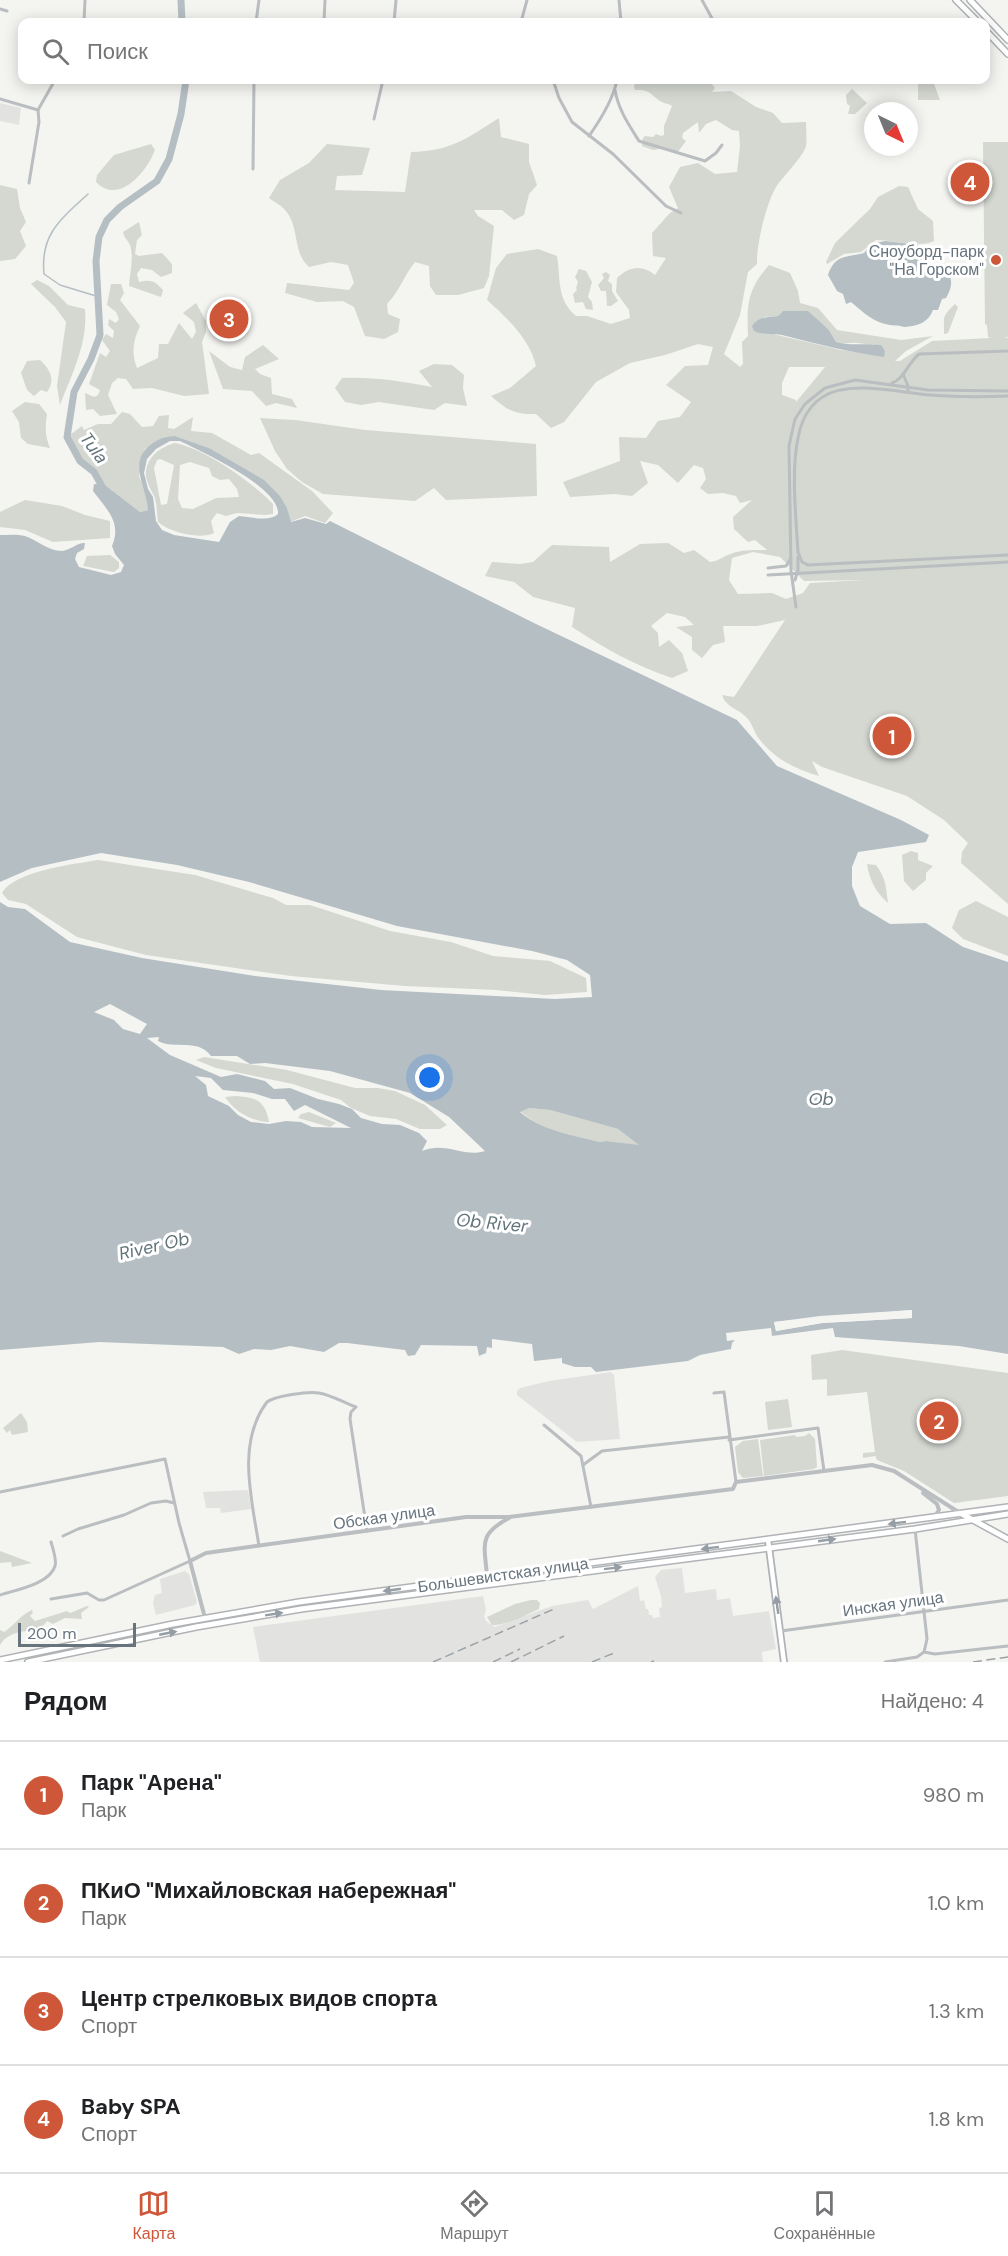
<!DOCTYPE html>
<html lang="ru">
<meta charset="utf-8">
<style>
:root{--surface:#fff;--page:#f6f6f6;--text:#202124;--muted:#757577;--line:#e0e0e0;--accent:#cd5738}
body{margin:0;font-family:"DM Sans",sans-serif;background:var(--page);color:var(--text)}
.compass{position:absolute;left:864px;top:102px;width:54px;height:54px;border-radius:50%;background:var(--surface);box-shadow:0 3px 15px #0003;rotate:137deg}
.scale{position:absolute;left:18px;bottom:15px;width:118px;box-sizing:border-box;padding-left:6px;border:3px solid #67747e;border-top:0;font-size:16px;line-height:21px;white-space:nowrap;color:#67747e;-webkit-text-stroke:4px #fff;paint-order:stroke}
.you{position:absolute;left:430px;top:1078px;width:21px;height:21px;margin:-15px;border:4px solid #fff;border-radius:50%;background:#1a73e8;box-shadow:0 0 0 9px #1a73e833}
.badge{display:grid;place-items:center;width:39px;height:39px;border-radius:50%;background:var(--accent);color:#fff;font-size:20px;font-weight:700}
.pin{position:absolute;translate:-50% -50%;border:3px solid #fff;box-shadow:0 2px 6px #0006}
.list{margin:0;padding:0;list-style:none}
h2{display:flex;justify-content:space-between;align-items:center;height:78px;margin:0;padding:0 24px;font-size:26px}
h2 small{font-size:20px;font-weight:400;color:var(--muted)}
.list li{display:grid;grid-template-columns:39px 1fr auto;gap:18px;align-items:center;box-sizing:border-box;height:108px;padding:0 24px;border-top:2px solid var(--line)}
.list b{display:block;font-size:22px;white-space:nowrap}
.list p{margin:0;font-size:20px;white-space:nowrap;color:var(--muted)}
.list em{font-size:20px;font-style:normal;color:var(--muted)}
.icon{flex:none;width:33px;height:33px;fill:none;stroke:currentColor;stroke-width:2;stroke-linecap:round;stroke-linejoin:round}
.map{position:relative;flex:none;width:1008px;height:1662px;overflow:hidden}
.search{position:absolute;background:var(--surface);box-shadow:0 3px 15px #0003;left:18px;right:18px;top:18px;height:66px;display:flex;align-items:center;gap:15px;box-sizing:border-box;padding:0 21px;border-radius:12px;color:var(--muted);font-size:22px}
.sheet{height:510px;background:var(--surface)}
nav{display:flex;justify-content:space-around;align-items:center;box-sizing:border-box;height:84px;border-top:2px solid var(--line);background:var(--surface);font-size:16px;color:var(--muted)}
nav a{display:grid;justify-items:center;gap:3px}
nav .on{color:var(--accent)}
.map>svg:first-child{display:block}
.built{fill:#e2e3e1}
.green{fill:#d4d8d1;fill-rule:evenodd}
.water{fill:#b5bfc3;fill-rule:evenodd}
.pier{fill:#f4f4f1;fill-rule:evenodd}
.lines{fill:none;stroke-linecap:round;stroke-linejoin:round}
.stream{stroke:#b5bfc3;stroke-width:1.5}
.river{stroke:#b5bfc3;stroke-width:7}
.secondary-casing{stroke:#afb3b7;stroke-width:8}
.primary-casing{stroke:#aeb2b5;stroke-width:8}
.trunk-casing{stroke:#b0b3b6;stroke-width:8}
.minor{stroke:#babec0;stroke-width:3}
.tertiary{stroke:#babec0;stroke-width:4}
.secondary{stroke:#fff;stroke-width:4.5}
.primary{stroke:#fff;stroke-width:5}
.trunk{stroke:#fff;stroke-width:5}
.rail{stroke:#9ca2a6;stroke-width:1.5;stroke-dasharray:9 4.5;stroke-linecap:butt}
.oneway{fill:#959ea5}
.poi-dot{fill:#cd5738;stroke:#fff;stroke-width:2}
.labels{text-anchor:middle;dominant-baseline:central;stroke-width:6;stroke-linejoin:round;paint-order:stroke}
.poi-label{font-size:16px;fill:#67747e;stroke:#fff;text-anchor:end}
.street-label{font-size:16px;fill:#67747e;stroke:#fff}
.water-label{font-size:18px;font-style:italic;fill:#63757b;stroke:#fff}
</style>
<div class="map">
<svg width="1008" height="1662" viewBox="0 0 1008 1662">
<rect width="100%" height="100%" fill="#f4f4f1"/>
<!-- built -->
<g class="built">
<path d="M0,103L21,108L19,125L0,121Z"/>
<path d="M611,1372L612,1374H614L620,1439L577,1442L517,1395V1391L520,1388L549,1381Z"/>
<path d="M248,1490L251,1509L221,1513L220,1508H206L203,1492Z"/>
<path d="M682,1568L685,1593L716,1589L717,1600L730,1598L733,1616L769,1611L776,1649L762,1652L763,1662H260L253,1627L483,1596L486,1610L484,1616L486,1621L495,1627L552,1606L588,1600L593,1609L638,1586L640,1601L644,1600L646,1609H648L649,1615H652L653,1618L660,1617L659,1608L662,1607L661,1596L655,1577L661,1570Z"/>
<path d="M185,1571L189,1574L197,1602L195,1605L156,1615L153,1603L155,1595L162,1593L160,1579Z"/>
</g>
<!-- green -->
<g class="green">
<path d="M636,80H709L715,88L712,92L731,91L756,107L773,113L782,123L806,122C806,130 807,138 806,146C804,155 785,175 778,184C767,199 756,245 757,264L748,272L740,315L724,354L740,367L743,364L742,342L748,336C747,304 747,290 769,265L790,273L798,291L800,303L818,308L837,330L901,340L933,336L906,351L895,361H900L932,341L991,338L988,337L987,325L985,324L983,142H1008V337L1004,338H1008V904L961,863L962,852L968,843L944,820L907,796L822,767L812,761L819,776C794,769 772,757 757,736C754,731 752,724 748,719C740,709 726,708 722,695L734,697L785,620L757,626H723L725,642L713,645L702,658L692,650V637L676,627L694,625L685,617L667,613L651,626L658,633L659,647L669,640L682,653L688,671L672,678C634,665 606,649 572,627L575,608L533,597L514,582L485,576L492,562L520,564L533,562L552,545L609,547L610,562L640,544L668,543L684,553L694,550L710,562C718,561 721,558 728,555C741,549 754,550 767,550L755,540L748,542L734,529L733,517L752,500L740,503L736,496L723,493L708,494L700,488L706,479L703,468L694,465L678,483L658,465L640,461L648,483L632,496L614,494L570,497L563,482L620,461L619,437L646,438L658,421L680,417L691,402L666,385L685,366L708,365L713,347L698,344L665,355L630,363L596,382L564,422L551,428L536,414C515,415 507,410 491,396L510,388L536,366C530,339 507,318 487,300L496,268L507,254L538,249L557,256C561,279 556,299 576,316H587L611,324L630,318L629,310L616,292L617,278C629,267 641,264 655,275L666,258L653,256L652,233L670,213L678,208L669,187L680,167L698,163L715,174L737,172L740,146L739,131L732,130L716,120L706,124L699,133L698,122L683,133L682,138L686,141L677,153L666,148L653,150L642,146L643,138L645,136L653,137L656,134L661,136L664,135V126L672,106C669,104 666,104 662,102C650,95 651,89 635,90L634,87ZM783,311H789L829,330L836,342C843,345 845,343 852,343C857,342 865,345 874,344L884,356L841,350L773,334L764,317L778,316ZM789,367H825L796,402V400L782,395V383ZM753,552L780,557L804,581L863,580L810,583L803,593L786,599L772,593L738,594L729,580L732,558Z"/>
<path d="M918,83L934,84L940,100H918Z"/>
<path d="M852,89L867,103L855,114H848L850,106L847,104L846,95Z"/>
<path d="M499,118L501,137L529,144V162L537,185L529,194L524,215L514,220L502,210H474L478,216L494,226L489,276L484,288L458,295H436L430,286L429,266L415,262C403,277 401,289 387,304L388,314L400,319L398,332L384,339L365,336L354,307L343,301L317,302L285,293L287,283L349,290L354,283L348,265L331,262L309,267C292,252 300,226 285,210C281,205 274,202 269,198L280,180L309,163L327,144L370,148L362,175L337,176L335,190L405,192L411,152C451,151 466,139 499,118Z"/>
<path d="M151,144L155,150C147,171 119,206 96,182L97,175L114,155Z"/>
<path d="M0,185L17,189L20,208L26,222L20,231L26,246L15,259L0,261Z"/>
<path d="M899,186L908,187L918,209L933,221L934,241C922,248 891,240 876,240L861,252L844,254L827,264L826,262L835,243L870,209L878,197Z"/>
<path d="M139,222L142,235L137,240L135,254L139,256L162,253L172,264V273L161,277L152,270L141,268L137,274L139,282C151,279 155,281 163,290L161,297L129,286C130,273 134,257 130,245C128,240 124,238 123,232Z"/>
<path d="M579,269L586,271L592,282L588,297L592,302L593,310L586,309L583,302L575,303L573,294L577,290L576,288L578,282L575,277Z"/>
<path d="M606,272L610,275L608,281L612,284V291L618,301L611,306H607L606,291H601L598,285L604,278L602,274Z"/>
<path d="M37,280L49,286L68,305L85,309C88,343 72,374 60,405L57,386L66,322L55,307L31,284Z"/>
<path d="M111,284H121L124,293L120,300L140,326C133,341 131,353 137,368L158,358L159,344H168L179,323L192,339L196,332L194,322L183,313L196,303L206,321V332L202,342L209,394L184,396L152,388L133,389L126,379L118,378L112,383L108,395L117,414L100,416L93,409L86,410L85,393L94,397L98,395L100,390L89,384L100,353L106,357L110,351L102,340L106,334L113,338L114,331L108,325L109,319L116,323L119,319L116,312L107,305Z"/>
<path d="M955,304L958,307L948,333L944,334C945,317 940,318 955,304Z"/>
<path d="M263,345L279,359L255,369L260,374L271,378L272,394L292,399L297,408L276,403L266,406L252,391L223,389L209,351L230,367L242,370L245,357Z"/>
<path d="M40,360C50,369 56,380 47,392L41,390L34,396L27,390L21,373L27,361Z"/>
<path d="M434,364L452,365L464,375L463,388L467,406L445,403L434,410L379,402L361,405L345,402L335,388L342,378C376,377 399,381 432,387L419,371Z"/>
<path d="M25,402L39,404L47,414C45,426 45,436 50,448L28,444L21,438L19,422L12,411Z"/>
<path d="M122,412L130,414L142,427L153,426L159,416L169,415L168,428L174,429L193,417L191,431L212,433L251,455L259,453L312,491L333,513L325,523L305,516L290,522L287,508L244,470L209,448L175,436L145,449L139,476L148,501V510L140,512L105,485L99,484L94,472L80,461L67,437L82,426L84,430L98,424H111Z"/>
<path d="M260,418L295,420L365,430L536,444L537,496L446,500L434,488L415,501L323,494L302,482L287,469L275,451Z"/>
<path d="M175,443C205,449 251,481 273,504V514L266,515L237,513L226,516L217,513L211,521L214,533C200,540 169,532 158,522C157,514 157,506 155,498C152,491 147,484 146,476C145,458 160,447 175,443ZM160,459L174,465L167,504L161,505L154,468L157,460ZM190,462L209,468L212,476L220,480L229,479L237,489L239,497L216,498L193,509L182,508L178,499L180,465Z"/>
<path d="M25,500L62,506L85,515L110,521V538L53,542L25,530L0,527V512Z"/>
<path d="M110,555L119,562V568L114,572L83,566L87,556Z"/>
<path d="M911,851L918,853V860L933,866L926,873V880L913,891L904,881L902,855Z"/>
<path d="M98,860L195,875L273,898L286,905H310L390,931L451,942L493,956L550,961L586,978L587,992L545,995L496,990L405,986L291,976L146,955L77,937L26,904L8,900L2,893C14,871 74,864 98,860Z"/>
<path d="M867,864L876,865C886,878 886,887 888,903C876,893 869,879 867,864Z"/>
<path d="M976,901L1008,917V956L963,939L952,928L959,910Z"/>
<path d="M204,1057L287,1070L355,1088H378L395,1091L425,1105L447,1125L440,1129H420L396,1119L370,1116L351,1108L341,1100L293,1084L216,1068L196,1060Z"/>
<path d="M235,1096C255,1097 265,1100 269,1122C251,1121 235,1112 225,1097Z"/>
<path d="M529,1108L550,1110L618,1129L641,1146L606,1141L600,1142C571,1135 542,1131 520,1111Z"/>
<path d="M309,1112L336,1123L330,1127L298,1118L301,1114Z"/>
<path d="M842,1350L1008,1373V1496L954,1503L904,1471L877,1460L875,1455V1456L863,1458V1453L875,1452L867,1392L827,1396V1379L812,1380L811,1355Z"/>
<path d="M788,1399L792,1427L768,1430L765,1402Z"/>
<path d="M21,1413L27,1422L28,1432L12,1435L10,1430L7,1433L3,1428Z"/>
<path d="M809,1433L815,1439L817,1467L814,1469L764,1476L760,1440L795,1435L796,1437L805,1436Z"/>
<path d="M758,1439L763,1476L743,1478L738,1472L735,1447L743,1441Z"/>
<path d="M0,1551L32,1563L12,1567L11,1562L0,1563Z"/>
<path d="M531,1600H537L540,1603L539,1609C526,1615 506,1626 492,1625L487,1617L515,1604Z"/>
<path d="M87,1606L89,1607L81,1613L82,1619L65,1618L53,1624L47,1621C39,1635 11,1626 0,1645V1630L4,1632C14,1626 20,1615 32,1610L33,1613L30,1616L35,1621L67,1611L70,1613Z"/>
</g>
<!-- water -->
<g class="water">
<path d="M885,241L920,245L925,251L930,263L949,274C953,283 951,289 946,298L942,299L938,310H933C928,323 918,326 904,327C899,325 896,326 890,325C874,323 863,312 851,302L846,304L843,294L837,291L828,275C835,254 846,258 864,253L871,244Z"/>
<path d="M783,311H808L829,330L836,342C849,346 866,343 881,345L885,351L884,357C849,352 816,344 782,335C772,333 763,335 754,331L752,326C758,317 767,317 778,316Z"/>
<path d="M175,436L209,448L264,480L280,496L287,508L291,522L305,518L326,524L330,521L534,623L737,720L777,766L901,820L929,835L926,842L858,852L852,867V886L860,906L890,924L926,923L963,947L1008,962V1354L959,1346L835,1337L833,1328L772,1336L771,1328L726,1333L727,1341L735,1340L732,1343L731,1349L700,1355L688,1361L596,1372L591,1367H575L562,1363V1358L534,1361L532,1344L492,1339V1348L487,1347L486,1353L479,1356L477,1346L421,1345L415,1355L408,1356L405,1350L347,1343H339L324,1352L290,1346L271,1350L254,1349L239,1354L223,1347L99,1342L0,1350V902L8,907L25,909L70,942L142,958L255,976L381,990L555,999L592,997L590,975L567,960L532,951L397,926L249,882L177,865L101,853L32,868L0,882V535C8,535 17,534 25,536C37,540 48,551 62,551C71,550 76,543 85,543L84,549L77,553L75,559L79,567L111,575L121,572L124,565L115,554L112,546C122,522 107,510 93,491L94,484L105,485L140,512L148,510C147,488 128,464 149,446C158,439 163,437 175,436ZM170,441H180C202,452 280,487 278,514C269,522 251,517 239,516L230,522L219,542L174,535L162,530L156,521L153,497L148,489L144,473L147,459L156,449ZM110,1004L147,1024L140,1034L123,1029L114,1020L94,1012ZM159,1037L158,1041C175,1050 198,1038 211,1056H237L250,1064L265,1063L330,1071L410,1093L449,1117L485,1151C464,1158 446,1141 422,1151L427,1141L419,1133L400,1125L382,1124L361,1118L352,1109L339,1104L318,1099L290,1088L274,1089L265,1081L237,1074L221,1077L170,1055L147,1038ZM195,1076L211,1078L223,1090L253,1093L272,1099H285L294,1111L305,1105L351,1128L312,1127L301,1122L286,1121L269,1124L251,1122L238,1115L229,1106L208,1096L206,1085ZM529,1108L550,1110L618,1129L639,1145L606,1141L600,1142C572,1135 543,1131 520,1112ZM912,1310V1318L822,1323L776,1331L774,1322L820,1316Z"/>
</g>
<!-- pier -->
<path class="pier" d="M912,1310V1318L822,1323L776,1331L774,1322ZM909,1313V1315L821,1320L778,1327L777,1324L820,1319Z"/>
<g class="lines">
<!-- stream -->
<path class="stream" d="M88,194C61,219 40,234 44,274L60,285L96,296"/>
<!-- river -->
<g class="river">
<path d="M181,0L182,22"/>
<path d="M104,490L94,472L80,461L67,437L74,392L91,359L100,335L96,261L99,237L107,220L120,207L157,181L169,159L181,114L186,80"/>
</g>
<defs>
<path id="secondary" d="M768,1540L784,1662"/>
<g id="primary">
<path d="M956,0L978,22"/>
<path d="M970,0L1008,40"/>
<path d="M986,31L1008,54"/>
<path d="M962,1514L1008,1539"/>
</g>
<g id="trunk">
<path d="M0,1660L173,1624L299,1602L1008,1507"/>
<path d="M28,1662L196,1627L301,1609L915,1529L1008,1514"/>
</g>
</defs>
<!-- secondary casing -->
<use href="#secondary" class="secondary-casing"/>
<!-- primary casing -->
<use href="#primary" class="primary-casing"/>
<!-- trunk casing -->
<use href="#trunk" class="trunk-casing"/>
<!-- minor -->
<g class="minor">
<path d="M619,0L621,22"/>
<path d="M702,0L714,22"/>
<path d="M0,9L7,11"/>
<path d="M85,21L95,22"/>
<path d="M84,22L85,0"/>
<path d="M256,22L259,0"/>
<path d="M324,22L325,0"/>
<path d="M394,22L396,0"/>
<path d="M521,22L527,0"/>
<path d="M553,80L559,98L572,122L613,154L666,206L681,213"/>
<path d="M555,80L581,82L593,80"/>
<path d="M615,90C618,109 629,125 639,141L705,161L716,153L722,145"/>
<path d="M0,99L38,110"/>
<path d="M374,119L383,80"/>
<path d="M589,136C601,119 613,100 617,80"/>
<path d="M253,169L254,80"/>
<path d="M29,183L39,122L38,110L55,80"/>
<path d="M903,374L908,386V392"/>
<path d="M892,383C904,379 908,363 919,354L1008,351"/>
<path d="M1008,396C982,397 956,397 931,395C881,391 811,367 798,438C791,471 796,518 798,552L802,562L808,565L1008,555"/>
<path d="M768,568L786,566L791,558"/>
<path d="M768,575L1008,562"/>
<path d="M795,580L798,570V557"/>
<path d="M796,607L791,571L789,446L795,419L805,404L825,388L855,380L928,390L1008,391"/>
<path d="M714,1393L724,1392L736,1482"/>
<path d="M544,1425L581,1456L591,1507"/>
<path d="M729,1440L818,1428L824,1471"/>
<path d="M583,1465L602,1451L729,1437"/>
<path d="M0,1492L165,1459L179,1523L190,1561L104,1600H99L87,1593L51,1599"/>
<path d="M915,1529L927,1639L924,1652"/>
<path d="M63,1536L78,1529L124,1515L151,1503L166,1501L174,1503"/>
<path d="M259,1546C252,1500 236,1443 267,1402C275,1396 308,1391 319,1393C331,1395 345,1403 356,1407L351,1412L350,1419L367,1531"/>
<path d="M0,1595C15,1590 50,1584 55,1566C57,1560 53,1549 51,1542"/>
<path d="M781,1631L1008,1600"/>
<path d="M885,1662L917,1657L924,1652L935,1654L1008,1646"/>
</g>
<!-- tertiary -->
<g class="tertiary">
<path d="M923,1493L937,1504L939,1510L935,1516"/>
<path d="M487,1577C485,1545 477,1535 509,1518"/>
<path d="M205,1618L190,1561L206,1553L466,1517H509L733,1489L736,1482L872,1465L894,1471L960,1513"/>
</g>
<!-- secondary -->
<use href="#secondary" class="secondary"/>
<!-- primary -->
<use href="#primary" class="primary"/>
<!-- trunk -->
<use href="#trunk" class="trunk"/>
<!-- rail -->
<g class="rail">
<path d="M433,1662L554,1609"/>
<path d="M493,1662L520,1649"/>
<path d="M511,1662L564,1636"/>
<path d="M592,1662L614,1653"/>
<path d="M651,1662L654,1661"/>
<path d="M973,1662L1008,1657"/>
</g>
</g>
<!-- one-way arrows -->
<defs><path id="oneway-solid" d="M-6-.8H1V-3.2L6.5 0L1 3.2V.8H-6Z" transform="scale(1.5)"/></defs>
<g class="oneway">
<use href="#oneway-solid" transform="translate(897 1523) rotate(173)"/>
<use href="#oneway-solid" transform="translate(827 1540) rotate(-8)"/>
<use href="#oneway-solid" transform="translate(710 1548) rotate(173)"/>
<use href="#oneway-solid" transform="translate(613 1568) rotate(-7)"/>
<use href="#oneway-solid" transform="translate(392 1590) rotate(172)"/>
<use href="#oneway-solid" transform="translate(777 1605) rotate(-98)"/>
<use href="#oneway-solid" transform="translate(274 1614) rotate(-9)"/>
<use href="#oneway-solid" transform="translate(168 1633) rotate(-11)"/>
</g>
<!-- markers -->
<circle class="poi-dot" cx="996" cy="260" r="6"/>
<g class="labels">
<!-- poi labels -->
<g class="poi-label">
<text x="984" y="251">Сноуборд-парк<tspan x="984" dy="18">"На Горском"</tspan></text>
</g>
<!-- street labels -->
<g class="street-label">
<text transform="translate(384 1517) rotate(-8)">Обская улица</text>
<text transform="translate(503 1575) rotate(-8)">Большевистская улица</text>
<text transform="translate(893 1604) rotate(-8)">Инская улица</text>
</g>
<!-- water labels -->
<g class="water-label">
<text transform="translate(94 448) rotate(54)">Tula</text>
<text x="821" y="1099">Ob</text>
<text transform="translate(492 1223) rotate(5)">Ob River</text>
<text transform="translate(154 1246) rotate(-13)">River Ob</text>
</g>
</g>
</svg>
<svg class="compass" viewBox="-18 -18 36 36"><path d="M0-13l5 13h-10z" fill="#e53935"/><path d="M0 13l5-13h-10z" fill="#757577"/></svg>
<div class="scale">200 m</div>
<div class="you"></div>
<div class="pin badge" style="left:892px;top:736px">1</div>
<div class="pin badge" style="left:939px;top:1421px">2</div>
<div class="pin badge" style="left:229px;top:319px">3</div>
<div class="pin badge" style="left:970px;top:182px">4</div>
<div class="search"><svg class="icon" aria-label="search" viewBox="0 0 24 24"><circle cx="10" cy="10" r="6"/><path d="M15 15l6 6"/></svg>Поиск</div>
</div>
<section class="sheet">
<h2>Рядом<small>Найдено: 4</small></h2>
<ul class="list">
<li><span class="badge">1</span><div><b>Парк &quot;Арена&quot;</b><p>Парк</p></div><em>980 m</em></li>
<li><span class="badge">2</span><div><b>ПКиО &quot;Михайловская набережная&quot;</b><p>Парк</p></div><em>1.0 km</em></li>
<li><span class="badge">3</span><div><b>Центр стрелковых видов спорта</b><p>Спорт</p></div><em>1.3 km</em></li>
<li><span class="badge">4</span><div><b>Baby SPA</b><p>Спорт</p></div><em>1.8 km</em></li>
</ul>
</section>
<nav>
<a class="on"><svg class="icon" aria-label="map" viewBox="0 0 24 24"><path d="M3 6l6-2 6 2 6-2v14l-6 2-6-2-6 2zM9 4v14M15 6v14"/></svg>Карта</a>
<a><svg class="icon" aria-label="directions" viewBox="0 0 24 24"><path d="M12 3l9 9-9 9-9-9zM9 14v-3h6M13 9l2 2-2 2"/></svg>Маршрут</a>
<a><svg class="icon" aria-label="saved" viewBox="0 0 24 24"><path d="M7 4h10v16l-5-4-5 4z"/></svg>Сохранённые</a>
</nav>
